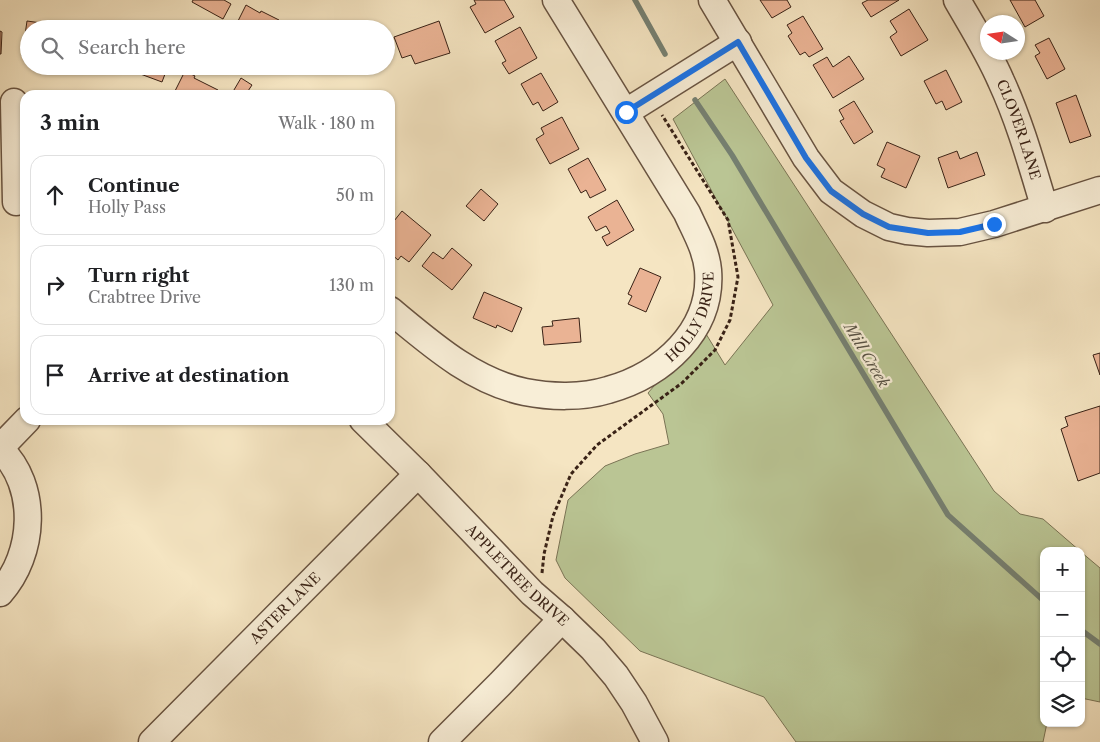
<!DOCTYPE html>
<meta charset="utf-8">
<style>
:root{--surface:#fff;--page:#f6f6f6;--text:#202124;--muted:#757577;--line:#e0e0e0}
body{margin:0;font-family:"Libre Caslon Text",serif;background:var(--page);color:var(--text)}
.controls{position:absolute;right:15px;bottom:15px;display:grid;overflow:hidden;border-radius:10px;box-shadow:0 1px 4px #0004}
.controls button{width:45px;height:45px;display:grid;place-items:center;padding:0;border:0;border-bottom:1px solid var(--line);background:var(--surface);color:var(--text);font:25px sans-serif}
.compass{position:absolute;left:980px;top:15px;width:45px;height:45px;border-radius:50%;background:var(--surface);box-shadow:0 1px 4px #0004;rotate:282deg}
.stop{position:absolute;width:15px;height:15px;margin:-11px;border:4px solid #1a73e8;border-radius:50%;background:#fff}
.stop.end{background:#1a73e8;border-color:#fff;box-shadow:0 1px 5px #0008}
.list{margin:0;padding:0;list-style:none}
h2{display:flex;justify-content:space-between;align-items:center;height:65px;margin:0;padding:0 20px;font-size:21px}
h2 small{font-size:16px;font-weight:400;color:var(--muted)}
.list li{display:grid;grid-template-columns:32px 1fr auto;gap:15px;align-items:center;box-sizing:border-box;height:80px;margin:0 10px 10px;padding:0 10px;border:1px solid var(--line);border-radius:15px}
.list b{display:block;font-size:19px;white-space:nowrap}
.list p{margin:0;font-size:16px;white-space:nowrap;color:var(--muted)}
.list em{font-size:16px;font-style:normal;color:var(--muted)}
.icon{flex:none;width:28px;height:28px;fill:none;stroke:currentColor;stroke-width:2;stroke-linecap:round;stroke-linejoin:round}
.map{position:relative;flex:none;width:1100px;height:742px;overflow:hidden}
.search{position:absolute;background:var(--surface);box-shadow:0 1px 4px #0004;left:20px;top:20px;width:375px;height:55px;display:flex;align-items:center;gap:12px;box-sizing:border-box;padding:0 18px;border-radius:28px;color:var(--muted);font-size:19px}
.panel{position:absolute;background:var(--surface);box-shadow:0 1px 4px #0004;left:20px;top:90px;width:375px;height:335px;border-radius:15px}
.map>svg:first-child{display:block}
.green{fill:#bac594;stroke:#7a7455}
.lines{fill:none;stroke-linecap:round;stroke-linejoin:round}
.stream{stroke:#758072;stroke-width:5.5}
.building{fill:#eab394;stroke:#392216}
.minor-casing{stroke:#685341;stroke-width:29}
.path{stroke:#392216;stroke-width:3;stroke-dasharray:4 2.5;stroke-linecap:butt}
.minor{stroke:#f8eed7;stroke-width:26}
.route{stroke:#1a73e8;stroke-width:6}
.labels{text-anchor:middle;dominant-baseline:central;stroke-width:4.5;stroke-linejoin:round;paint-order:stroke}
.street-label{font-size:14px;fill:#392216;stroke:#f8eed7}
.water-label{font-size:15px;font-style:italic;fill:#575144;stroke:#f8eed7}
</style>
<div class="map">
<svg width="1100" height="742" viewBox="0 0 1100 742">
<rect width="100%" height="100%" fill="#f5e5c2"/>
<filter id="stains"><feTurbulence type="fractalNoise" baseFrequency=".004" numOctaves="4"/><feColorMatrix values="0 0 0 0 .2 0 0 0 0 .09 0 0 0 0 .02 0 0 0 .5 -.17"/></filter>
<radialGradient id="worn" r=".72"><stop offset=".6" stop-color="#630" stop-opacity="0"/><stop offset="1" stop-color="#630" stop-opacity=".3"/></radialGradient>
<!-- green -->
<g class="green">
<path d="M725,79L994,491L1020,514L1043,519L1080,551H1044V723H1047L1043,742H796L764,697L640,651L565,578L556,560L568,500L605,466L635,454L669,444L663,414L648,393L703,329L725,365L773,305L673,119Z"/>
<path d="M1081,552L1100,568V702L1081,698Z"/>
</g>
<g class="lines">
<!-- stream -->
<g class="stream">
<path d="M635,0L665,54"/>
<path d="M695,100L732,155L948,515L1044,601"/>
<path d="M1081,630L1100,644"/>
</g>
</g>
<!-- building -->
<g class="building">
<path d="M193,0H224L231,4L223,19L192,2Z"/>
<path d="M474,0H504L514,17L485,33L470,7L476,4Z"/>
<path d="M760,0H787L791,7L772,18Z"/>
<path d="M868,0H899L871,17L862,3Z"/>
<path d="M1010,0H1035L1044,16L1025,27Z"/>
<path d="M246,5L260,13L261,11L279,20L275,29H242L236,25Z"/>
<path d="M909,9L928,40L901,56L890,37L897,32L890,21Z"/>
<path d="M803,16L823,49L809,57L805,52L800,55L788,36L792,33L787,25Z"/>
<path d="M27,21L63,26V29H29V57L22,56Z"/>
<path d="M293,21L321,29H291Z"/>
<path d="M439,21L450,53L415,64L411,55L402,58L394,37Z"/>
<path d="M95,24L113,29H93Z"/>
<path d="M520,27L537,58L509,74L502,63L506,61L495,41Z"/>
<path d="M0,31L2,32L1,54H0Z"/>
<path d="M1049,38L1065,69L1047,79L1035,56L1040,53L1035,45Z"/>
<path d="M849,56L864,79L833,98L813,65L827,57L833,67Z"/>
<path d="M137,66H168L162,82L135,72Z"/>
<rect x="347" y="66" width="20" height="7"/>
<path d="M946,70L962,102L946,110L942,101L936,104L924,81Z"/>
<path d="M185,71L195,76L194,78L218,90L215,95H177L174,93Z"/>
<path d="M541,73L558,102L543,111L538,102L533,105L521,84Z"/>
<path d="M241,78L252,85L248,91L254,95H231Z"/>
<path d="M1076,95L1091,136L1070,143L1056,103Z"/>
<path d="M854,101L873,132L854,144L840,121L844,119L839,110Z"/>
<path d="M562,117L579,149L550,164L536,139L544,134L541,128Z"/>
<path d="M887,142L920,156L906,188L881,177L885,169L877,165Z"/>
<path d="M957,151L960,159L977,152L985,175L948,188L938,158Z"/>
<path d="M588,158L606,190L590,198L586,190L581,193L568,169Z"/>
<path d="M481,189L498,204L484,221L466,206Z"/>
<path d="M617,200L634,230L607,246L602,237L610,233L606,226L596,231L588,217Z"/>
<path d="M402,211L431,235L409,262L401,256L398,260L390,253V226Z"/>
<path d="M452,248L472,265L452,290L422,266L433,252L443,259Z"/>
<path d="M640,268L661,277L646,312L628,304L632,296L628,294Z"/>
<path d="M484,292L522,308L512,332L497,325L496,328L473,318Z"/>
<path d="M579,318L581,342L544,345L542,327L553,326L552,321Z"/>
<path d="M1100,353V375L1093,355Z"/>
<path d="M1100,406V473L1078,481L1061,429L1068,426L1065,417Z"/>
</g>
<g class="lines">
<defs>
<g id="minor">
<path d="M712,0L806,158L831,191L863,214L889,227L907,231L928,233L960,232L994,224L1100,190"/>
<path id="s1" d="M957,0C972,26 989,53 1001,81C1020,122 1032,166 1045,209"/>
<path d="M14,102L16,202"/>
<path d="M626,112L738,42"/>
<path id="s2" d="M390,310C430,343 472,381 525,392C550,397 582,398 608,390C662,375 713,331 708,270C706,249 695,231 687,213L556,0"/>
<path id="s3" d="M363,420L418,474L532,593L562,619L593,649L616,676L634,703L655,742"/>
<path d="M0,448L27,420"/>
<path d="M0,449C39,486 35,554 0,593"/>
<path id="s4" d="M152,742L418,474"/>
<path d="M442,742L500,684L562,619"/>
</g>
</defs>
<!-- minor casing -->
<use href="#minor" class="minor-casing"/>
<!-- path -->
<path class="path" d="M542,573L544,554L553,516L571,474L597,445L682,383L715,350L730,320L738,277L728,220L662,115"/>
<!-- minor -->
<use href="#minor" class="minor"/>
</g>
<g class="lines">
<!-- route -->
<path class="route" d="M626,112L738,42L806,158L831,191L863,214L889,227L928,233L960,232L994,224"/>
</g>
<g class="labels">
<!-- street labels -->
<g class="street-label">
<text stroke="none"><textPath href="#s1" startOffset="144">CLOVER LANE</textPath></text>
<text stroke="none"><textPath href="#s2" startOffset="361">HOLLY DRIVE</textPath></text>
<text stroke="none"><textPath href="#s3" startOffset="219">APPLETREE DRIVE</textPath></text>
<text stroke="none"><textPath href="#s4" startOffset="189">ASTER LANE</textPath></text>
</g>
<!-- water labels -->
<g class="water-label">
<text transform="translate(867 355) rotate(59)">Mill Creek</text>
</g>
</g>
<rect width="100%" height="100%" filter="url(#stains)"/>
<rect width="100%" height="100%" fill="url(#worn)"/>
</svg>
<div class="controls">
<button>+</button>
<button>−</button>
<button><svg class="icon" aria-label="locate" viewBox="0 0 24 24"><circle cx="12" cy="12" r="6"/><path d="M12 2v4M12 18v4M2 12h4M18 12h4"/></svg></button>
<button><svg class="icon" aria-label="layers" viewBox="0 0 24 24"><path d="M12 4l9 5-9 5-9-5zM3 14l9 5 9-5"/></svg></button>
</div>
<svg class="compass" viewBox="-18 -18 36 36"><path d="M0-13l5 13h-10z" fill="#e53935"/><path d="M0 13l5-13h-10z" fill="#757577"/></svg>
<div class="stop" style="left:626px;top:112px"></div>
<div class="stop end" style="left:994px;top:224px"></div>
<div class="search"><svg class="icon" aria-label="search" viewBox="0 0 24 24"><circle cx="10" cy="10" r="6"/><path d="M15 15l6 6"/></svg>Search here</div>
<section class="panel">
<h2>3 min<small>Walk · 180 m</small></h2>
<ul class="list">
<li><svg class="icon" aria-label="ahead" viewBox="0 0 24 24"><path d="M12 20V5M6 11l6-6 6 6"/></svg><div><b>Continue</b><p>Holly Pass</p></div><em>50 m</em></li>
<li><svg class="icon" aria-label="right" viewBox="0 0 24 24"><path d="M7 20v-9h11M14 6l5 5-5 5"/></svg><div><b>Turn right</b><p>Crabtree Drive</p></div><em>130 m</em></li>
<li><svg class="icon" aria-label="arrive" viewBox="0 0 24 24"><path d="M6 21V4h12l-3 4 3 4H6"/></svg><div><b>Arrive at destination</b></div></li>
</ul>
</section>
</div>
